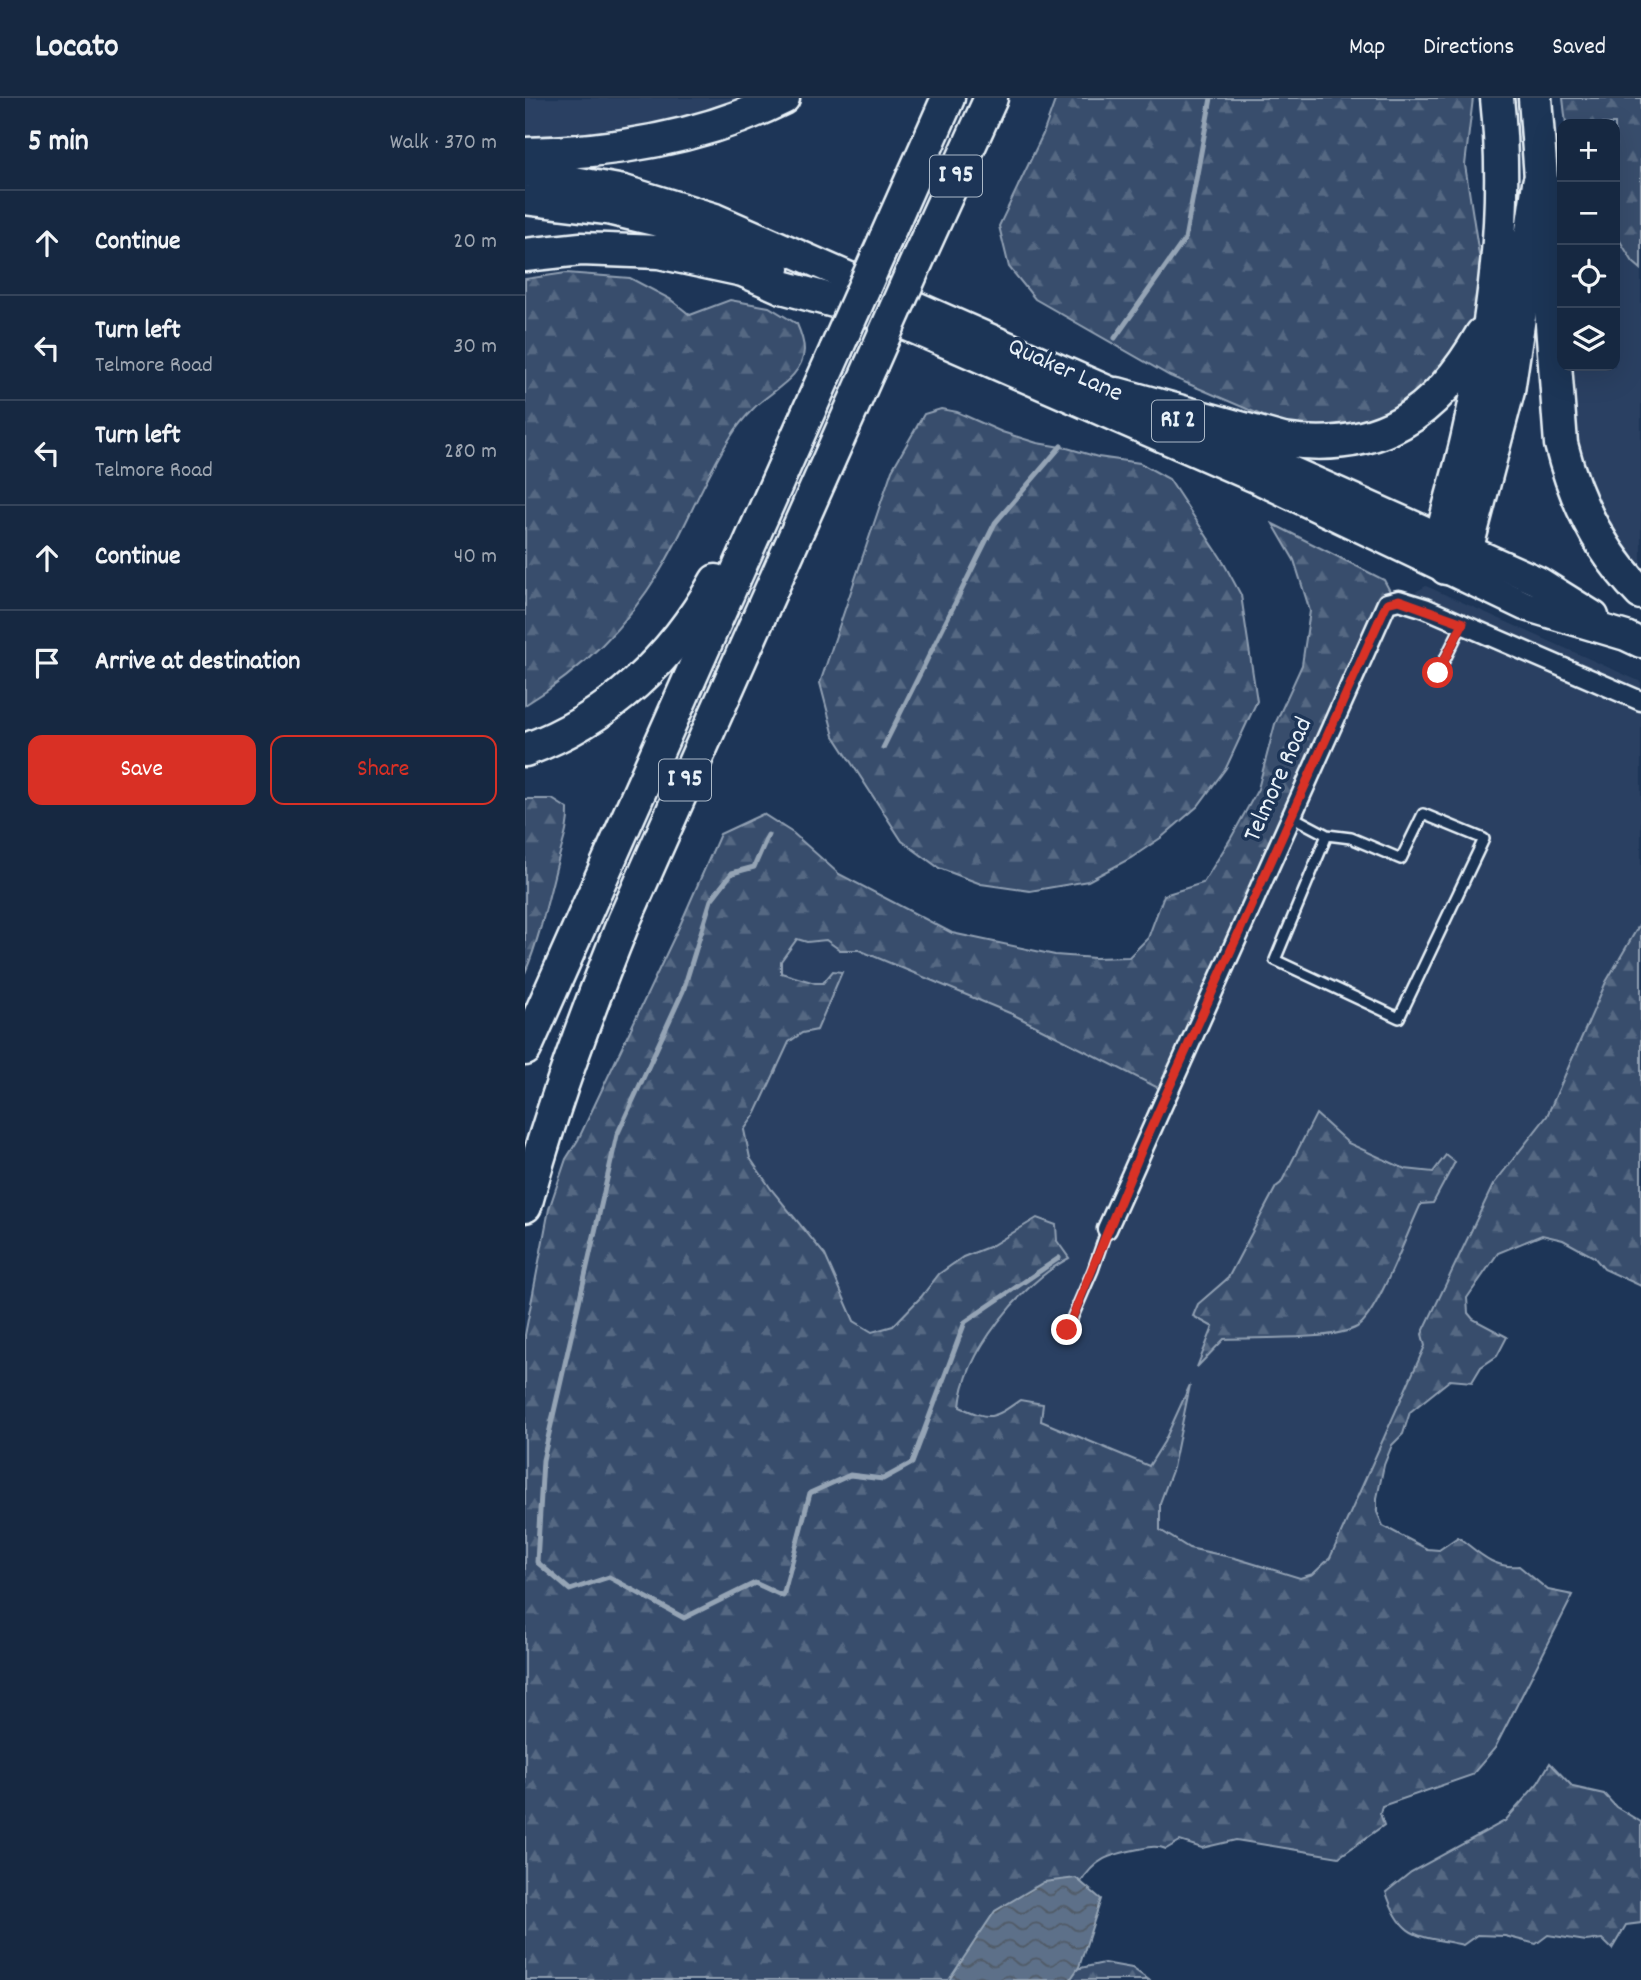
<!DOCTYPE html>
<meta charset="utf-8">
<style>
:root{--surface:#162841;--page:#23344c;--text:#f1f3f6;--muted:#9ea6b1;--line:#35445a;--accent:#d93025}
body{margin:0;font-family:Dekko,sans-serif;background:var(--page);color:var(--text)}
.controls{position:absolute;right:21px;top:21px;display:grid;overflow:hidden;border-radius:14px;box-shadow:0 7px 28px #0002}
.controls button{width:63px;height:63px;display:grid;place-items:center;padding:0;border:0;border-bottom:2px solid var(--line);background:var(--surface);color:var(--text);font:35px sans-serif}
.stop{position:absolute;width:21px;height:21px;margin:-16px;border:5px solid #d93025;border-radius:50%;background:#fff}
.stop.end{background:#d93025;border-color:#fff;box-shadow:0 2px 7px #0008}
.list{margin:0;padding:0;list-style:none}
h2{display:flex;justify-content:space-between;align-items:center;height:91px;margin:0;padding:0 28px;font-size:30px}
h2 small{font-size:23px;font-weight:400;color:var(--muted)}
.list li{display:grid;grid-template-columns:46px 1fr auto;gap:21px;align-items:center;box-sizing:border-box;height:105px;padding:0 28px;border-top:2px solid var(--line)}
.list b{display:block;font-size:26px;white-space:nowrap}
.list p{margin:0;font-size:23px;white-space:nowrap;color:var(--muted)}
.list em{font-size:23px;font-style:normal;color:var(--muted)}
.actions{display:flex;gap:14px;padding:21px 28px}
.actions a{flex:1;padding:16px 0;border:2px solid var(--accent);border-radius:14px;text-align:center;font-size:24px;color:var(--accent)}
.actions .main{background:var(--accent);color:#fff}
.icon{flex:none;width:38px;height:38px;fill:none;stroke:currentColor;stroke-width:2;stroke-linecap:round;stroke-linejoin:round}
.map{position:relative;flex:none;width:1116px;height:1882px;overflow:hidden}
header{display:flex;align-items:center;gap:42px;box-sizing:border-box;height:98px;padding:0 35px;background:var(--surface);border-bottom:2px solid var(--line)}
header strong{font-size:33px}
nav{display:flex;gap:38px;margin-inline-start:auto;font-size:24px}
main{display:flex}
aside{flex:1;background:var(--surface)}
.map>svg:first-child{display:block}
.built{fill:#2a4162;fill-rule:evenodd}
.forest{fill:url(#forest-firs);stroke:#909fb2;stroke-width:2}
.water{fill:url(#water-waves);stroke:#95a4b5;stroke-width:2}
.lines{fill:none;stroke-linecap:round;stroke-linejoin:round}
.stream{stroke:#95a4b5;stroke-width:5}
.lane-casing{stroke:#e8f1f8;stroke-width:14}
.street-casing{stroke:#e8f1f8;stroke-width:23}
.primary-casing{stroke:#e8f1f8;stroke-width:33}
.highway-casing{stroke:#e8f1f8;stroke-width:37}
.lane{stroke:#1d3557;stroke-width:9}
.street{stroke:#1d3557;stroke-width:18}
.primary{stroke:#1d3557;stroke-width:28}
.highway{stroke:#1d3557;stroke-width:32}
.highway-bridge-casing{stroke:#e8f1f8;stroke-width:37;stroke-linecap:butt}
.highway-bridge{stroke:#1d3557;stroke-width:32}
.route{stroke:#d93025;stroke-width:9}
.labels{text-anchor:middle;dominant-baseline:central;stroke-width:7;stroke-linejoin:round;paint-order:stroke}
.shield{fill:#1d3557;stroke:#abb9c8;stroke-width:2}
.shield-label{font-size:24px;font-weight:bold;fill:#e8f1f8}
.street-label{font-size:26px;fill:#e8f1f8;stroke:#1d3557}
</style>
<header>
<strong>Locato</strong>
<nav><a>Map</a><a>Directions</a><a>Saved</a></nav>
</header>
<main>
<aside>
<h2>5 min<small>Walk · 370 m</small></h2>
<ul class="list">
<li><svg class="icon" aria-label="ahead" viewBox="0 0 24 24"><path d="M12 20V5M6 11l6-6 6 6"/></svg><div><b>Continue</b></div><em>20 m</em></li>
<li><svg class="icon" aria-label="left" viewBox="0 0 24 24"><path d="M17 20v-9H6M10 6l-5 5 5 5"/></svg><div><b>Turn left</b><p>Telmore Road</p></div><em>30 m</em></li>
<li><svg class="icon" aria-label="left" viewBox="0 0 24 24"><path d="M17 20v-9H6M10 6l-5 5 5 5"/></svg><div><b>Turn left</b><p>Telmore Road</p></div><em>280 m</em></li>
<li><svg class="icon" aria-label="ahead" viewBox="0 0 24 24"><path d="M12 20V5M6 11l6-6 6 6"/></svg><div><b>Continue</b></div><em>40 m</em></li>
<li><svg class="icon" aria-label="arrive" viewBox="0 0 24 24"><path d="M6 21V4h12l-3 4 3 4H6"/></svg><div><b>Arrive at destination</b></div></li>
</ul>
<div class="actions"><a class="main">Save</a><a>Share</a></div>
</aside>
<div class="map">
<svg width="1116" height="1882" viewBox="0 0 1116 1882">
<defs>
<pattern id="forest-firs" width="22" height="20" patternUnits="userSpaceOnUse" patternTransform="scale(1.75)"><rect width="22" height="20" fill="#374d6c"/><path d="M5 1l3.5 6h-7zM16 11l3.5 6h-7z" fill="#546782"/></pattern>
<pattern id="water-waves" width="16" height="10" patternUnits="userSpaceOnUse" patternTransform="scale(1.75)"><rect width="16" height="10" fill="#5d7089"/><path d="M0 5q4-4 8 0t8 0" fill="none" stroke="#505a66"/></pattern>
</defs>
<rect width="100%" height="100%" fill="#1d3557"/>
<filter id="ink" filterUnits="userSpaceOnUse"><feTurbulence type="fractalNoise" baseFrequency=".0143" numOctaves="2"/><feDisplacementMap in="SourceGraphic" scale="14" xChannelSelector="R" yChannelSelector="G"/><feConvolveMatrix kernelMatrix="1 2 1 2 8 2 1 2 1" color-interpolation-filters="sRGB"/></filter>
<g filter="url(#ink)">
<!-- built -->
<g class="built">
<path d="M0,0H244L230,7L0,56Z"/>
<path d="M1090,135L1108,164L1116,171V490L1096,470L1034,320L1041,268H1090Z"/>
<path d="M901,488L1116,584V824L1081,884L1022,1018L968,1087L898,1236L900,1248L805,1460L788,1476L775,1480L710,1460L664,1450L635,1433V1405L648,1370L664,1291L639,1344L625,1368L515,1323L518,1306L495,1302L477,1315L458,1320L435,1309L436,1290L466,1233L503,1190L544,1160L512,1120L466,1148L438,1159L414,1176L397,1199L368,1228L347,1234L329,1223L300,1157L246,1091L225,1060L219,1032L231,1015L264,944L277,935L298,885H290L256,875V863L272,841L282,844L301,842L315,852H333L487,916L642,993L860,511ZM790,1017L823,1045L880,1071L908,1074L896,1105L884,1129L812,1236L698,1241L674,1267L688,1229L673,1206L703,1180L751,1090L756,1085Z"/>
</g>
<!-- forest -->
<g class="forest">
<path d="M531,0H948L940,67L954,157L965,186L962,202L903,304L812,340L755,325L645,278L510,201L484,169L474,128L518,36Z"/>
<path d="M1038,0H1116V171L1108,164L1090,135V26H1041Z"/>
<path d="M41,175L105,180L145,201L165,217L205,202L244,209L272,226C275,233 279,244 279,252C278,280 245,293 228,311C220,319 211,330 205,340C178,382 161,430 135,473C100,530 57,572 0,607V181Z"/>
<path d="M416,311L432,314L477,334L512,345L542,350L573,359L615,365L644,381L696,460L716,497L732,603L701,670L673,708L637,739L606,760L563,783L505,793L456,786L414,770L377,743L309,638L295,585L367,372L399,316Z"/>
<path d="M748,426L859,482L867,497L641,994L487,916L334,852H315L301,842L282,844L272,841L256,863V875L290,885H298L308,873L317,874L292,932L277,935L264,944L231,1015L219,1032L225,1060L246,1091L300,1157L329,1223L347,1234L368,1228L396,1199L414,1176L438,1159L466,1148L512,1120L531,1127L532,1143L544,1160C497,1185 439,1255 435,1309C466,1323 468,1321 495,1302L518,1306L516,1323L624,1368L639,1344L665,1287L648,1370L635,1405V1432L664,1450L710,1460L775,1480L788,1476L805,1460L900,1248L897,1236L968,1087L1022,1018L1081,884L1116,824V1188L1079,1171L1069,1159L1038,1142L1017,1137L973,1155L942,1200L943,1215L948,1221L982,1239L972,1258L956,1269L947,1284L925,1282L885,1314L878,1336L867,1347L859,1367L852,1400V1414L858,1428L902,1451L914,1452L933,1439C953,1454 968,1471 994,1468L1023,1492L1048,1497L970,1650L947,1677L857,1708L855,1715L859,1727L814,1759L711,1742L677,1750L655,1743L641,1751C632,1747 624,1749 614,1751C584,1757 570,1760 554,1787L441,1882H0V1237L24,1111L41,1061L53,1042L155,827L195,736L238,716L268,735L314,776L427,835L530,857L570,860L604,859L623,840L639,797L678,785L706,740L733,691L750,626L777,567L785,513L769,462Z"/>
<path d="M0,701H27L43,711C44,732 36,749 31,770C22,806 14,841 0,875Z"/>
<path d="M791,1016L823,1045L880,1071L908,1074L921,1057L930,1064L908,1105L896,1106C884,1130 852,1218 832,1229C807,1243 730,1239 699,1241L672,1269L688,1229L668,1218L673,1206L703,1180L751,1089L756,1085Z"/>
<path d="M1025,1665L1048,1689L1079,1696L1091,1709L1116,1724V1825L1101,1827L1087,1851L1077,1841L1061,1843L1023,1837L1011,1846L980,1838L952,1837L938,1847C893,1837 877,1843 861,1794L886,1774L980,1723L1013,1685Z"/>
<path d="M579,1865L607,1870L624,1882H542L551,1871Z"/>
</g>
<!-- water -->
<path class="water" d="M551,1780L576,1801L554,1869L545,1882H424L470,1813L519,1784Z"/>
<g class="lines">
<!-- stream -->
<g class="stream">
<path d="M590,240L660,141L686,0"/>
<path d="M358,650L470,425L536,348"/>
<path d="M243,737L229,769L207,775L186,802L158,893L92,1037L18,1362L12,1464L45,1492L84,1479L159,1520L230,1485L258,1498L285,1395L325,1377L358,1381L387,1365L440,1224L534,1160"/>
</g>
<defs>
<g id="lane">
<path d="M913,575L938,525"/>
<path d="M766,718L802,737L750,862L874,920L959,741L898,716L876,761L826,740L802,737"/>
<path d="M542,1232L568,1172L582,1131"/>
</g>
<path id="street" d="M582,1131L862,505L874,502L900,510L1116,603"/>
<g id="primary">
<path d="M0,74L99,92L190,120L612,305"/>
<path d="M0,102L82,112L141,126L250,170"/>
<path d="M345,212L737,383L1000,508L1101,538L1116,545"/>
<path d="M656,324L1013,483L1069,518"/>
</g>
<g id="highway">
<path d="M972,0C984,112 969,224 944,333C936,372 923,409 915,447L916,461L921,470L934,463L941,453L983,293L1014,85"/>
<path d="M1010,0L1036,346C1050,403 1075,453 1116,495"/>
<path d="M0,56C88,54 178,40 258,0"/>
<path d="M360,142L423,0"/>
<path d="M395,156L466,0"/>
<path d="M0,157L56,151L134,154L218,172L257,189L346,213"/>
<path d="M592,296L758,342C854,356 911,317 957,236"/>
<path d="M0,652C83,622 148,560 191,483"/>
<path d="M0,951L311,252"/>
<path d="M0,1108C26,1011 61,916 99,823L346,267"/>
</g>
</defs>
<!-- lane casing -->
<use href="#lane" class="lane-casing"/>
<!-- street casing -->
<use href="#street" class="street-casing"/>
<!-- primary casing -->
<use href="#primary" class="primary-casing"/>
<!-- highway casing -->
<use href="#highway" class="highway-casing"/>
<!-- lane -->
<use href="#lane" class="lane"/>
<!-- street -->
<use href="#street" class="street"/>
<!-- primary -->
<use href="#primary" class="primary"/>
<!-- highway -->
<use href="#highway" class="highway"/>
<defs>
<g id="highway-bridge">
<path d="M311,252L360,142"/>
<path d="M346,267L395,156"/>
</g>
</defs>
<!-- highway-bridge casing -->
<use href="#highway-bridge" class="highway-bridge-casing"/>
<!-- highway-bridge -->
<use href="#highway-bridge" class="highway-bridge"/>
</g>
</g>
<g class="lines" filter="url(#ink)">
<!-- route -->
<path class="route" d="M542,1232L618,1048L862,505L874,502L938,525L913,575"/>
</g>
<g class="labels">
<!-- shield labels -->
<g class="shield">
<rect x="405" y="57.5" width="52" height="41" rx="5"/>
<rect x="627" y="302.5" width="52" height="41" rx="5"/>
<rect x="134" y="661.5" width="52" height="41" rx="5"/>
</g>
<g class="shield-label">
<text x="431" y="78">I 95</text>
<text x="653" y="323">RI 2</text>
<text x="160" y="682">I 95</text>
</g>
<!-- street labels -->
<g class="street-label">
<text transform="translate(540 273) rotate(24)">Quaker Lane</text>
<text transform="translate(754 682) rotate(-66)">Telmore Road</text>
</g>
</g>
</svg>
<div class="controls">
<button>+</button>
<button>−</button>
<button><svg class="icon" aria-label="locate" viewBox="0 0 24 24"><circle cx="12" cy="12" r="6"/><path d="M12 2v4M12 18v4M2 12h4M18 12h4"/></svg></button>
<button><svg class="icon" aria-label="layers" viewBox="0 0 24 24"><path d="M12 4l9 5-9 5-9-5zM3 14l9 5 9-5"/></svg></button>
</div>
<div class="stop" style="left:913px;top:575px"></div>
<div class="stop end" style="left:542px;top:1232px"></div>
</div>
</main>
